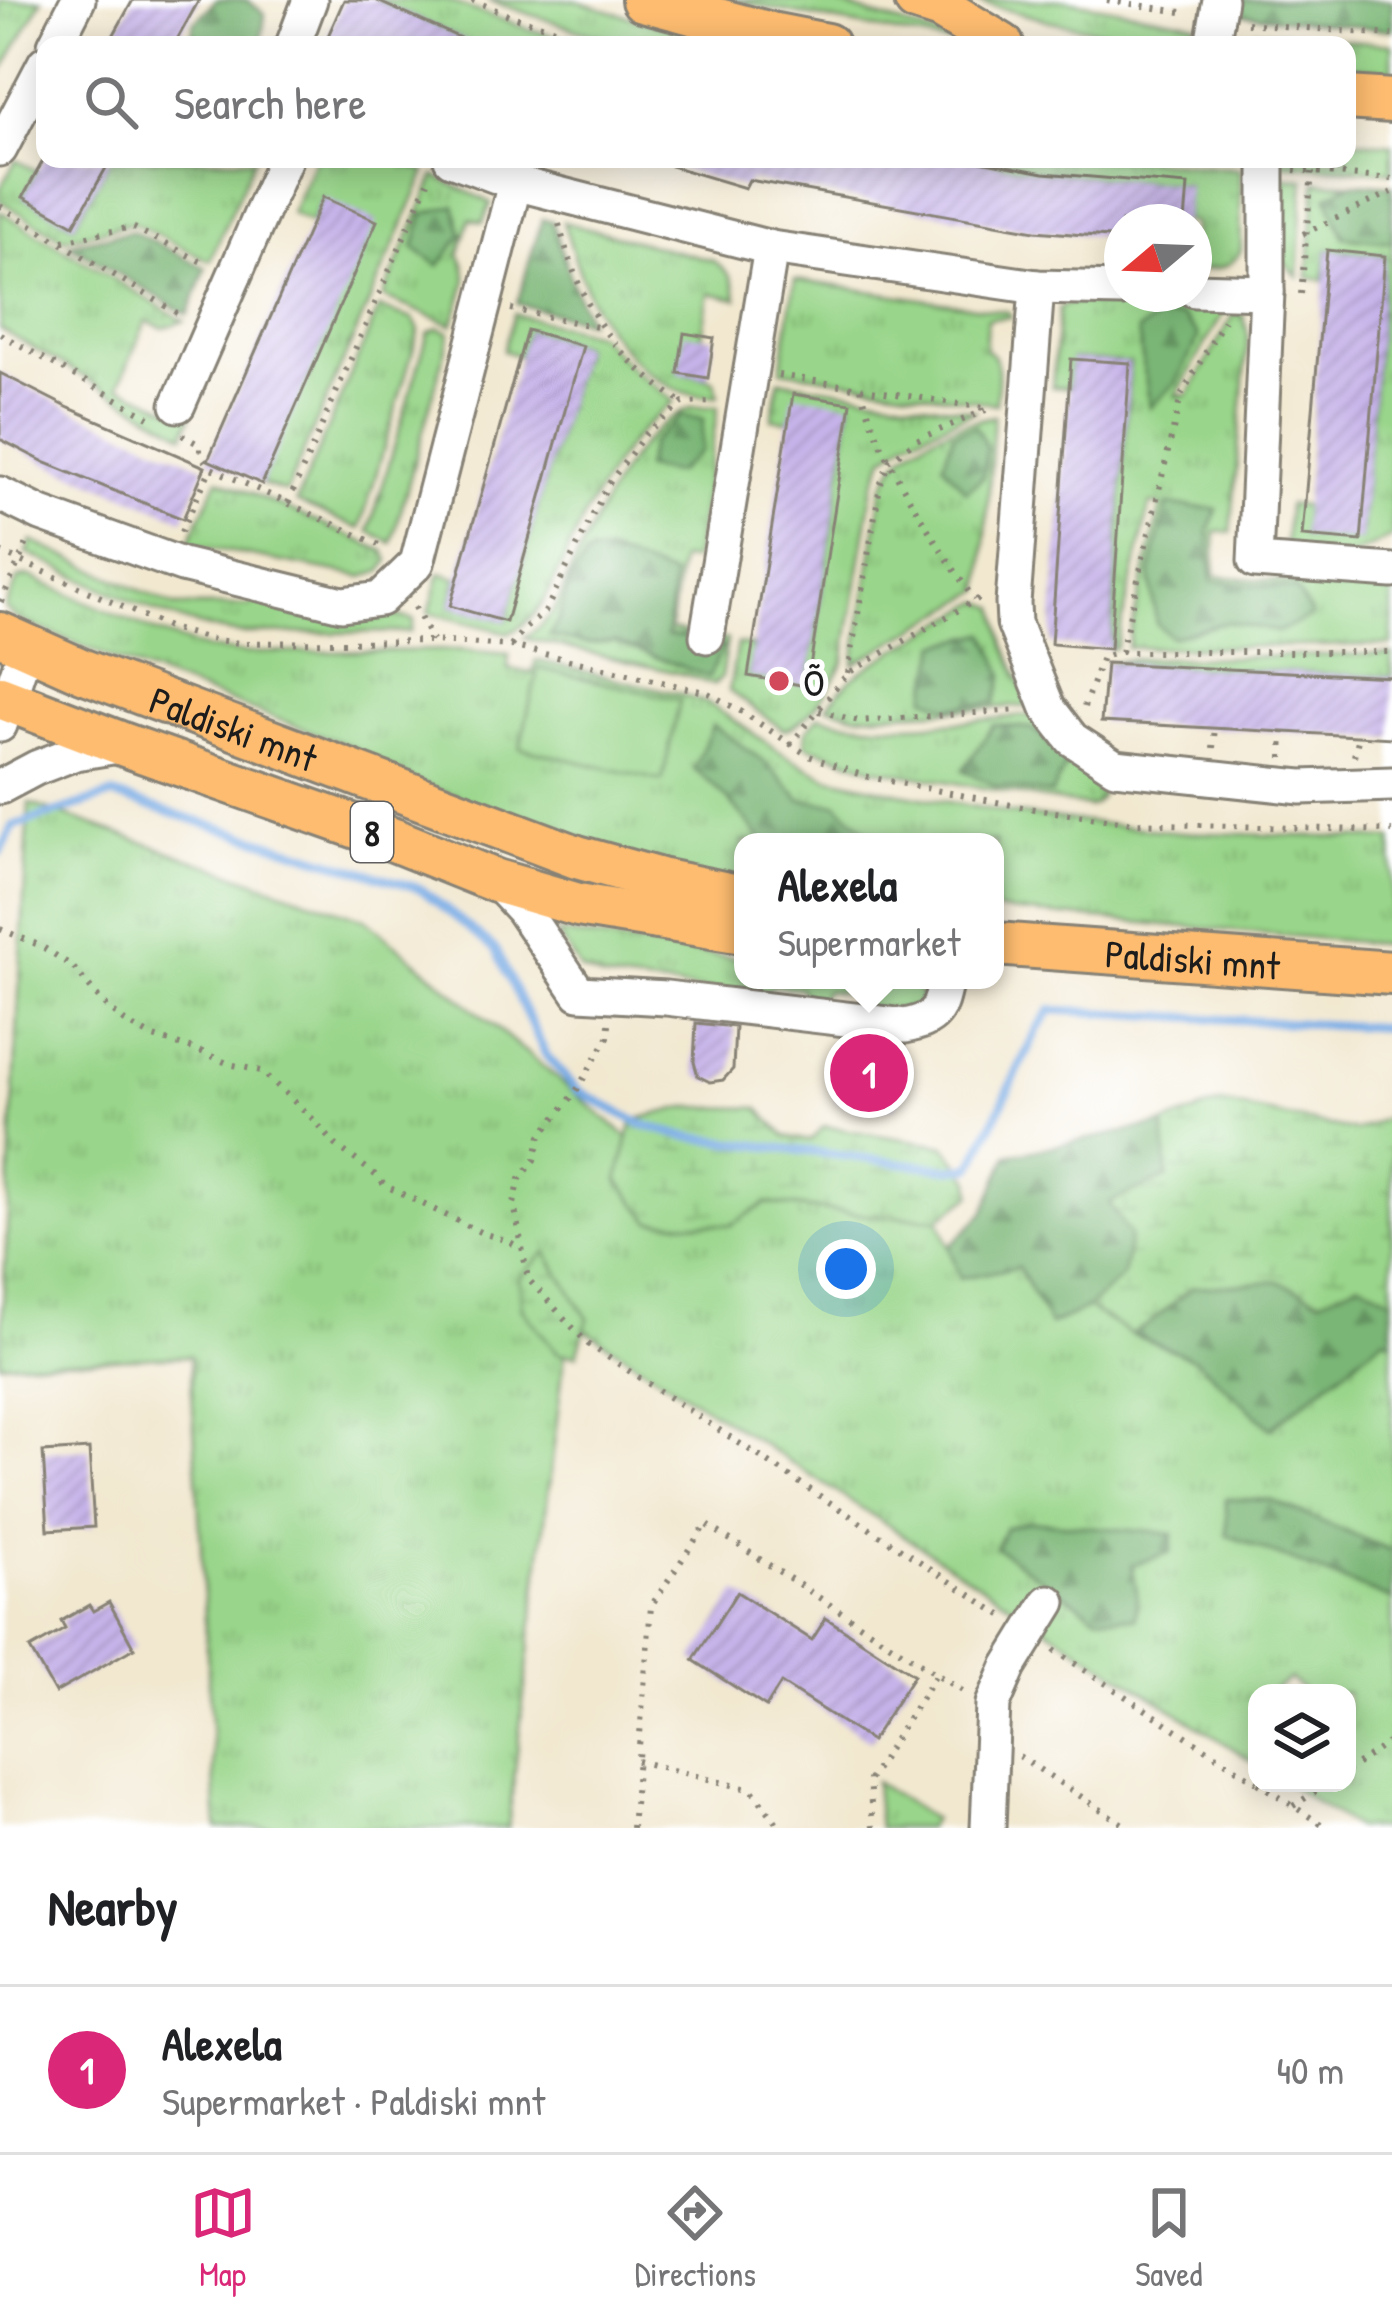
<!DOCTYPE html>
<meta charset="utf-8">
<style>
:root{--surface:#fff;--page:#f6f6f6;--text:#202124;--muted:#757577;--line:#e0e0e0;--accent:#db2777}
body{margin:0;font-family:"Patrick Hand",sans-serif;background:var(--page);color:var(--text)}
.controls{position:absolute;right:36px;bottom:36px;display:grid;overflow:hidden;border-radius:24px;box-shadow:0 6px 30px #0003}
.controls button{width:108px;height:108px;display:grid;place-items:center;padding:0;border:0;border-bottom:3px solid var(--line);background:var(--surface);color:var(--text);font:60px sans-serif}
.compass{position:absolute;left:1104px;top:204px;width:108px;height:108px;border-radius:50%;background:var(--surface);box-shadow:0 6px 30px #0003;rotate:251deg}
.you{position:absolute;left:846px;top:1269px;width:42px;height:42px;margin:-30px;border:9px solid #fff;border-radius:50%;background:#1a73e8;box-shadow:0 0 0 18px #1a73e833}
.badge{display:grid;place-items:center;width:78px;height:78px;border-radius:50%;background:var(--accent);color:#fff;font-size:39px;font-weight:700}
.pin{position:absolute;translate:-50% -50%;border:6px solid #fff;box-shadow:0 3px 12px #0006}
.popup{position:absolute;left:734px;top:833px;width:270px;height:156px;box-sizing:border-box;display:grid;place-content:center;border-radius:24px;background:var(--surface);filter:drop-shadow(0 3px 9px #0005);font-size:39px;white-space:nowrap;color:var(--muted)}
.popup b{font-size:45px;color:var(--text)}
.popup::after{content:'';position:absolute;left:50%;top:100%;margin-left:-24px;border:24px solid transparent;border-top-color:var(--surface)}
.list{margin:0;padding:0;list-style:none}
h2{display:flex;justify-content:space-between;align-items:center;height:156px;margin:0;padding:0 48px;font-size:51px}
h2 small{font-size:39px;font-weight:400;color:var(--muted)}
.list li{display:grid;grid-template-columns:78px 1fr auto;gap:36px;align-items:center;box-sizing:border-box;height:168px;padding:0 48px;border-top:3px solid var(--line)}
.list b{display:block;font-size:45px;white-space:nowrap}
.list p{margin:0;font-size:39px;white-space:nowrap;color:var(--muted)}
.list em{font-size:39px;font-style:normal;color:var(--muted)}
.icon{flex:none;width:66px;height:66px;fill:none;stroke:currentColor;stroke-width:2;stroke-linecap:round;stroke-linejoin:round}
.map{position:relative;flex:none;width:1392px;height:1828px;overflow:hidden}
.search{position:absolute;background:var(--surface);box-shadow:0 6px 30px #0003;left:36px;right:36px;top:36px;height:132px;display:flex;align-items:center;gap:30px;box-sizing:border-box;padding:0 42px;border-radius:24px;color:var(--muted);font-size:45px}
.sheet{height:324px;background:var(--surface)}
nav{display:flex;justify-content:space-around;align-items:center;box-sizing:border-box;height:168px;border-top:3px solid var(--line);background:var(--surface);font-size:33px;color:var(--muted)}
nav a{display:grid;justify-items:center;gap:6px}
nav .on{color:var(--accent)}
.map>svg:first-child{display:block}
.grass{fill:url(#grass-tufts);stroke:#5a7853;stroke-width:3}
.forest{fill:url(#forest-firs);stroke:#4b6949;stroke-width:3}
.wetland{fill:url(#wetland-marsh);stroke:#5a7853;stroke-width:3}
.pitch{fill:#99d58a;stroke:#5a7853;stroke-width:3}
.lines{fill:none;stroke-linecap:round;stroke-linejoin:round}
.stream{stroke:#78abe4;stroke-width:9}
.building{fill:url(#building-hatch)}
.minor-casing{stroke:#878276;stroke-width:39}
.major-casing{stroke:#878276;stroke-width:48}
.path{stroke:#878276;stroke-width:6;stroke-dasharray:3 9;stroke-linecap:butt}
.minor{stroke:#fff;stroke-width:33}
.major{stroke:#fdbc70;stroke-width:42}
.poi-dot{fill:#d1495b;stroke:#fff;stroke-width:4.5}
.labels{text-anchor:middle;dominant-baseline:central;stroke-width:10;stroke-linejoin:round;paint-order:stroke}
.shield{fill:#fff;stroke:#606060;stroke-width:3}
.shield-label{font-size:36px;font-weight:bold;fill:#1c1c1c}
.poi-label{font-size:39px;fill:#1c1c1c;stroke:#fff;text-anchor:start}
.street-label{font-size:39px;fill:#1c1c1c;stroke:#fff}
</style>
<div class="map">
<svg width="1392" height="1828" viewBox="0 0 1392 1828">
<defs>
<pattern id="grass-tufts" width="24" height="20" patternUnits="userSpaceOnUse" patternTransform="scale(3)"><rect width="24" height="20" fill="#99d58a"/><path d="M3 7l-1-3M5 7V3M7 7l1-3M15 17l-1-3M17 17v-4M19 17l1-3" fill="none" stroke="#83b676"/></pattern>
<pattern id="forest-firs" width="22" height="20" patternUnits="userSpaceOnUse" patternTransform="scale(3)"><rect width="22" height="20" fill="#7ab676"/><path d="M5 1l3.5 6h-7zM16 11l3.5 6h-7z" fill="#639360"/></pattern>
<pattern id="wetland-marsh" width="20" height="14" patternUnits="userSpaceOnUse" patternTransform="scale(3)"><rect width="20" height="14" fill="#99d58a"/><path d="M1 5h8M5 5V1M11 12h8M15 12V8" fill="none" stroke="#83b676"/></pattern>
<pattern id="building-hatch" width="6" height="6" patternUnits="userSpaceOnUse" patternTransform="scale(3)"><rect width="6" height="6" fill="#c6b3e9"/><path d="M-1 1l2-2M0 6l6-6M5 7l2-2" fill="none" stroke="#aa99c7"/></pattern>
</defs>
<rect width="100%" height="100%" fill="#fff"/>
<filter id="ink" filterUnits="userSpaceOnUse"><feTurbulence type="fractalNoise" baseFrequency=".00833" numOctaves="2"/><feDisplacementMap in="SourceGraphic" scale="24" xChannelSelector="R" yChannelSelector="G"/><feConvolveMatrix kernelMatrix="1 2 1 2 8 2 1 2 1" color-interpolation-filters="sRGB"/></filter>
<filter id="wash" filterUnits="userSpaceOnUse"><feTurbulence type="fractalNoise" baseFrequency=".004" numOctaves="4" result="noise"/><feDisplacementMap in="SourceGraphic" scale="48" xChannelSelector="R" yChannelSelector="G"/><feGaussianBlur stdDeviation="2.7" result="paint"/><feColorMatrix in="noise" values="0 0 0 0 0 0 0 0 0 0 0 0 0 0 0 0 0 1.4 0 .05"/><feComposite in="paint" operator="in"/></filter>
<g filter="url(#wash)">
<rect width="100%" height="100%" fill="#f2e8d0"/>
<!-- grass -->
<g class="grass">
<path d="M0,0H42L0,75Z"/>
<path d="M375,0H445L529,29L587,45H476Z"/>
<path d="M487,0H574L647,22L746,45H635L578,30Z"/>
<path d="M729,0H825L949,39L947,43Z"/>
<path d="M970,0H1066L1196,23L1186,40L1169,44L1050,21Z"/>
<path d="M1255,31L1392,44V70L1347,67V45H1253Z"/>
<path d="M1347,140L1392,144V172L1281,164V159H1347Z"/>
<path d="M111,159H254L210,261L133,223L63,239L0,201V189L16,160L37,171L24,197L74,225Z"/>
<path d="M315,159H391L426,172L286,492L262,484L323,197L311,223L291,213Z"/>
<path d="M970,159H1139L1240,169L1241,250C1232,270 1213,269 1194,270V222H1185L1187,185L1044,173Z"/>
<path d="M435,176L491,203L483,223L470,219L459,255C475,276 459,302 452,325L383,297Z"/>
<path d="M1279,178L1304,179L1298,277L1283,261Z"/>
<path d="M1316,182L1392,185V537L1346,558L1285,548L1288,505L1305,506L1303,536L1361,540L1385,256L1327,250L1324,280L1308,278Z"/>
<path d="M0,211L184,321L163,328L146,321L119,386L191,417L184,434L0,329Z"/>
<path d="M563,222L714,261C730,272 735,280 737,299L709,293L702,336L678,372L708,378L715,382L718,396C705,396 693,396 680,391C644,377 610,338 593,304C580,278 572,249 563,222Z"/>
<path d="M795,280L1008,312L1011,317L987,319L985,349C1005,360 997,383 996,404L781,370Z"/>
<path d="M1070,303L1225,310L1176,396L1188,395L1235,312L1243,315L1248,335L1231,532H1215V576L1392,591V645L1127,648L1161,505L1150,504L1116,648L1111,649L1130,363L1072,359L1069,388L1052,387L1059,308Z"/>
<path d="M379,308L413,319L419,330L360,529L296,502Z"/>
<path d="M514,314L597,334L632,369L674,401C652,419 632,438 616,462C600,487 584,516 571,544C555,576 545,618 509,633L429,613L440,573L457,578L450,606L506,621L583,346L528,330L520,356L503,351Z"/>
<path d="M438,328L450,333L392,543L369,531L428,333Z"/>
<path d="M779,380L975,411L909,439L885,457L873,486L844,661C833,684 809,723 784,730L729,691L737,644L753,646L749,676L807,685L851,404L789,421L772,419Z"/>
<path d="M692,407H718L694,560L680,559L670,630L727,640L721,678L713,685L687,675L524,638C534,631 545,623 552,613C561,601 564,584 571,570C599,514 630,432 692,407Z"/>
<path d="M994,416L982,590L854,664L883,486C888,478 892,468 898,461C920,436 963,422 994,416Z"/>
<path d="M218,479L384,551L389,560L382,571L363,577L188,544Z"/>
<path d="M32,541L175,606H251L254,597L384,613L414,620L411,632L241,634C165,624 96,584 27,553Z"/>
<path d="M28,576L156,632L207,649L245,653L459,650L509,654L508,669L532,673L536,660L676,693L708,703L785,755L827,777L900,793L1014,814L1176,832L1392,839V945L995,910V842H743V884L676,873L426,786L345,744L114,659L15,618L5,608L18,579Z"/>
<path d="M981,601L997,608L1005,645L1030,706L856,715L827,706L851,679L875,662Z"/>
<path d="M1392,654V677L1106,663L1134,659Z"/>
<path d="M1036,715L1103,776C1102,790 1104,800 1090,807L872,768L805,745L806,731L819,716C888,735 965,720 1036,715Z"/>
<path d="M29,803L365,919L629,1138L619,1180L730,1225L766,1203L867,1215L939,1219L960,1277L1018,1267L1050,1325L1088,1308L1131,1334L1195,1359L1271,1428L1385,1337L1392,1342V1551L1270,1500H1226L1228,1535L1392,1600V1828H1356L1286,1783H1347V1693H1307L1290,1679L1266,1693H1257V1764L569,1319L508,1828H217L190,1356L0,1363Z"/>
<path d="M557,933L743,959V980H904L914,983L922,998L919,1005L908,1010L865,1007L853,993L825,991L817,1001H810L800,988L772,986L763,997L603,979L581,970Z"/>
<path d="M875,1782L933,1819L927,1828H879Z"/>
</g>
<!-- forest -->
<g class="forest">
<path d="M216,0H247L265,14L261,45H190L194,23Z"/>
<path d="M1239,0H1392V30L1236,14Z"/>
<path d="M1352,183L1392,186V242L1344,237L1327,196Z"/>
<path d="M455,205L462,235L439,266L414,248L423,214Z"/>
<path d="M542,219L552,221L570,277L588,321L517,304Z"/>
<path d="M132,231L206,268L188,315L68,244Z"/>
<path d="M1182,316L1199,336L1176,383L1150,407L1138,331L1159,317Z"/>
<path d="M681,416L703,419L701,451L676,473L644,468L651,443Z"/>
<path d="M975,426L987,447L983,477L966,491L943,464L954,433Z"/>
<path d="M1167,505L1217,509L1209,531L1212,581L1296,589L1312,616L1278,632L1228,622L1171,637L1156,623L1150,574Z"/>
<path d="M607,552L673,576L667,636L688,637L723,646L709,677L615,642L588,644L549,636L558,621L571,578L589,554Z"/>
<path d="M986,633L1004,675L995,703L948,707L926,697L939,644Z"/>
<path d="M713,725L763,761L802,800L837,804L866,830L895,839L896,842H764L729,800L694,768Z"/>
<path d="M994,725L1032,728L1069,758L1052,794L996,786L963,770Z"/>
<path d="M1164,1124L1168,1177L1130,1236L1123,1276L1088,1308L1050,1325L1018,1267L960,1278L949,1247L984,1213L1008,1155Z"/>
<path d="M1278,1281L1321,1299L1360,1282L1392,1299V1342L1385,1337L1271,1428L1195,1359L1131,1334L1149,1324L1192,1287Z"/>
<path d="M1226,1499L1270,1500L1392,1551V1600L1227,1535Z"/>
<path d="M1029,1521L1173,1534L1171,1552L1132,1565L1137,1593L1136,1618L1097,1616L996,1548L1005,1528Z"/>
</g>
<!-- wetland -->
<g class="wetland">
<path d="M1221,1103L1355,1131L1392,1115V1299L1360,1282L1321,1299L1278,1281L1192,1287L1149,1324L1131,1334L1088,1308L1123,1276L1130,1236L1109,1203L1168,1177L1164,1124Z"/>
<path d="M686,1107L758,1108L785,1136L810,1141L824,1126L946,1146L971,1180L972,1195L939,1219L867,1215L767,1203L730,1225L651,1221L618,1180L633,1120Z"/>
<path d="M546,1252L588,1319L577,1355L558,1353L522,1309L519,1278Z"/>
</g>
<!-- pitch -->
<path class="pitch" d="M538,668L680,700L662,781L520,748Z"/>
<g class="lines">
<!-- stream -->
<path class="stream" d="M0,852L13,826L112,795L421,889L495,949L546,1055L577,1090L641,1124L682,1136L951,1169L972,1167L1038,1028L1051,1010L1392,1028"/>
</g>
<g id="blocks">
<!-- building -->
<g class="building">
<path d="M133,0H199L174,45H108Z"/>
<path d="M344,0H375L476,45H324Z"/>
<path d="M44,159H111L74,225L23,197Z"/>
<path d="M672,159H970L1044,173L1188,185L1185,222H1122V238L1035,231L749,180L745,188L671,166Z"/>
<path d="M323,197L377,221L262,484L208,460Z"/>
<path d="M1327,250L1385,256L1361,541L1302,536Z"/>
<path d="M527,330L583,346L506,622L450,606Z"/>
<path d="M684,333L714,338L708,378L678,373Z"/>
<path d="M1071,359L1130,363L1110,649L1051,644Z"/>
<path d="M0,373L69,408L205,467L183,519L46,463L0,439Z"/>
<path d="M793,394L851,403L807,686L748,676Z"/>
<path d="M1106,663L1392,677V738L1101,722Z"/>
<path d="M696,1023L735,1027L733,1069L723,1080L710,1082L698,1076L694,1062Z"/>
<path d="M842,1040L902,1047L896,1107L837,1101Z"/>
<path d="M89,1449L94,1527L48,1530L43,1452Z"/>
<path d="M737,1592L812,1640L826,1618L914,1675L871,1741L781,1683L766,1707L693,1660Z"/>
<path d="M109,1602L134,1648L55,1693L30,1649L65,1629L61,1621L89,1605L93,1611Z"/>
</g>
</g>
</g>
<g filter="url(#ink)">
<use href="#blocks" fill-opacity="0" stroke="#878276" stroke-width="3"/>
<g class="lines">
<defs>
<g id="minor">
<path d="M55,45L78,0"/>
<path d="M293,45L310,0"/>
<path d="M1212,45L1220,0"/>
<path d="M0,149L45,63"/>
<path d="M451,159L515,183L771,248L1037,287L1122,289"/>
<path d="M1267,159V292L1255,561L1392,571"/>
<path d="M1037,287L1013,603L1014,623L1048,708L1072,739L1115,767L1301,787L1392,784"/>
<path d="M1194,290L1267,292"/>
<path d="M178,405L285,159"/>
<path d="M0,494L41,514L182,565L342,604L380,599L417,563L515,183"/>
<path d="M707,636L771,248"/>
<path d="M0,725L26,647"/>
<path d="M0,787L36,768L75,753L125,745"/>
<path d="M496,881L522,909L579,993L666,998L905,1026C938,1019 939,1011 946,980"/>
<path d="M988,1828L993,1704L1009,1667L1049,1602"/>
</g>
<g id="major">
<path d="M643,0L771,34L827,45"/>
<path d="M916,0L941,8L1002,45"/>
<path d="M1347,98L1392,101"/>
<path id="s1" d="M0,634L83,671L577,857L660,880L743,897"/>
<path d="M0,697L125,745L394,840L496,881L578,905L743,932"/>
<path id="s2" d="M995,944L1392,973"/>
</g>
</defs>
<!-- minor casing -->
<use href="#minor" class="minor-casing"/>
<!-- major casing -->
<use href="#major" class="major-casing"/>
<!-- path -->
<g class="path">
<path d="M472,0L511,16L609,45"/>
<path d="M1107,0L1187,13"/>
<path d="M1247,23L1392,35"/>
<path d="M1217,159L1239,163"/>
<path d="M1294,170L1392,179"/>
<path d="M0,206L182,316"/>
<path d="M559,224C581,308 610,354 683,403"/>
<path d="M1303,234L1392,192"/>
<path d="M63,241L132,227L208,265"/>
<path d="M1301,294L1312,172"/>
<path d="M511,309L602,328"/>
<path d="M0,334L149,417"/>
<path d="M778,375L990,409"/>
<path d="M861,388C882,466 931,533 974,600"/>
<path d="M182,435L200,445V454L210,467"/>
<path d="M288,503L428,182"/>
<path d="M181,532L211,468L386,548"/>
<path d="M0,552L170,628L209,639L239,643L432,641L511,646L708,693L742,712L809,756L864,776L1027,808L1133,823L1392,831"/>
<path d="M1,602L27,543"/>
<path d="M415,607L432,641"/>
<path d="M511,646L522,631L545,612L607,486L646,433L683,403L713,402"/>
<path d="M1121,652L1181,396L1224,320"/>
<path d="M848,673L880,486L889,461L916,440L986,410"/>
<path d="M1084,707L1102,657L1121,652H1392"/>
<path d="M819,711L859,721L1019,710"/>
<path d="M790,745L848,673L985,595"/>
<path d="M1213,748L1215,728"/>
<path d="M1354,756L1359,736"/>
<path d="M1282,758L1283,732"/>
<path d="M0,929L41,946L72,966L102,1002L125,1022L150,1036L200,1051L229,1064L261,1071L310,1116L336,1145L378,1177L384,1185L482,1233L508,1241L521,1248"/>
<path d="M609,1024L608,1037L575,1093L541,1136L535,1160L520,1179L514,1204L528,1279L588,1344L1003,1616"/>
<path d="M1054,1650L1257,1782"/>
<path d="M1019,1756L1129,1828"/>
<path d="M637,1761L752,1790L781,1828"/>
<path d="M1347,1771L1392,1740"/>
<path d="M1258,1783L1327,1828"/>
<path d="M1293,1806L1329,1783"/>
<path d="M632,1828L651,1606L706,1524L964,1692"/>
<path d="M873,1828L869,1780L936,1674"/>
</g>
<!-- minor -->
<use href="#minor" class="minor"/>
<!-- major -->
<use href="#major" class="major"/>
</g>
</g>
<!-- markers -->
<circle class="poi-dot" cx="779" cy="681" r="12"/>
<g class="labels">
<!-- shield labels -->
<rect class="shield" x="351" y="802" width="42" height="60" rx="9"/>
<g class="shield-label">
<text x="372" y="832">8</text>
</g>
<!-- poi labels -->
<g class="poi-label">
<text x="803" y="681">Õ</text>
</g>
<!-- street labels -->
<g class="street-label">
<text stroke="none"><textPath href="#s1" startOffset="252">Paldiski mnt</textPath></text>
<text stroke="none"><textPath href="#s2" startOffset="198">Paldiski mnt</textPath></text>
</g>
</g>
</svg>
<div class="controls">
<button><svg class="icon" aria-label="layers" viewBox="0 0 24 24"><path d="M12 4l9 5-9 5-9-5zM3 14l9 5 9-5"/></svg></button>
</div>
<svg class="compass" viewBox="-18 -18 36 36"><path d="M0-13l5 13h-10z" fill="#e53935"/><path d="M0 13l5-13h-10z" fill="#757577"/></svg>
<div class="you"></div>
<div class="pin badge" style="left:869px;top:1073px">1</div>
<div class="popup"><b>Alexela</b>Supermarket</div>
<div class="search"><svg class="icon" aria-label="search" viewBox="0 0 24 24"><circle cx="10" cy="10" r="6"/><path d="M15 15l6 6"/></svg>Search here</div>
</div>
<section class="sheet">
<h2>Nearby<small></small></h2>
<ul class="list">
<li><span class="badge">1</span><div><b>Alexela</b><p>Supermarket · Paldiski mnt</p></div><em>40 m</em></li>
</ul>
</section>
<nav>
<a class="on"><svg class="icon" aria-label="map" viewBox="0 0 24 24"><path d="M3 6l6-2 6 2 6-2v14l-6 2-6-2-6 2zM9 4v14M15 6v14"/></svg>Map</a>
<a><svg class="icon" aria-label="directions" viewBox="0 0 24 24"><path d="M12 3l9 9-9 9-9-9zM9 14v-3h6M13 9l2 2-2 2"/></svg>Directions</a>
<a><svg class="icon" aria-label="saved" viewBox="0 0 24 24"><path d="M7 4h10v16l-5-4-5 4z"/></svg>Saved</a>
</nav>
